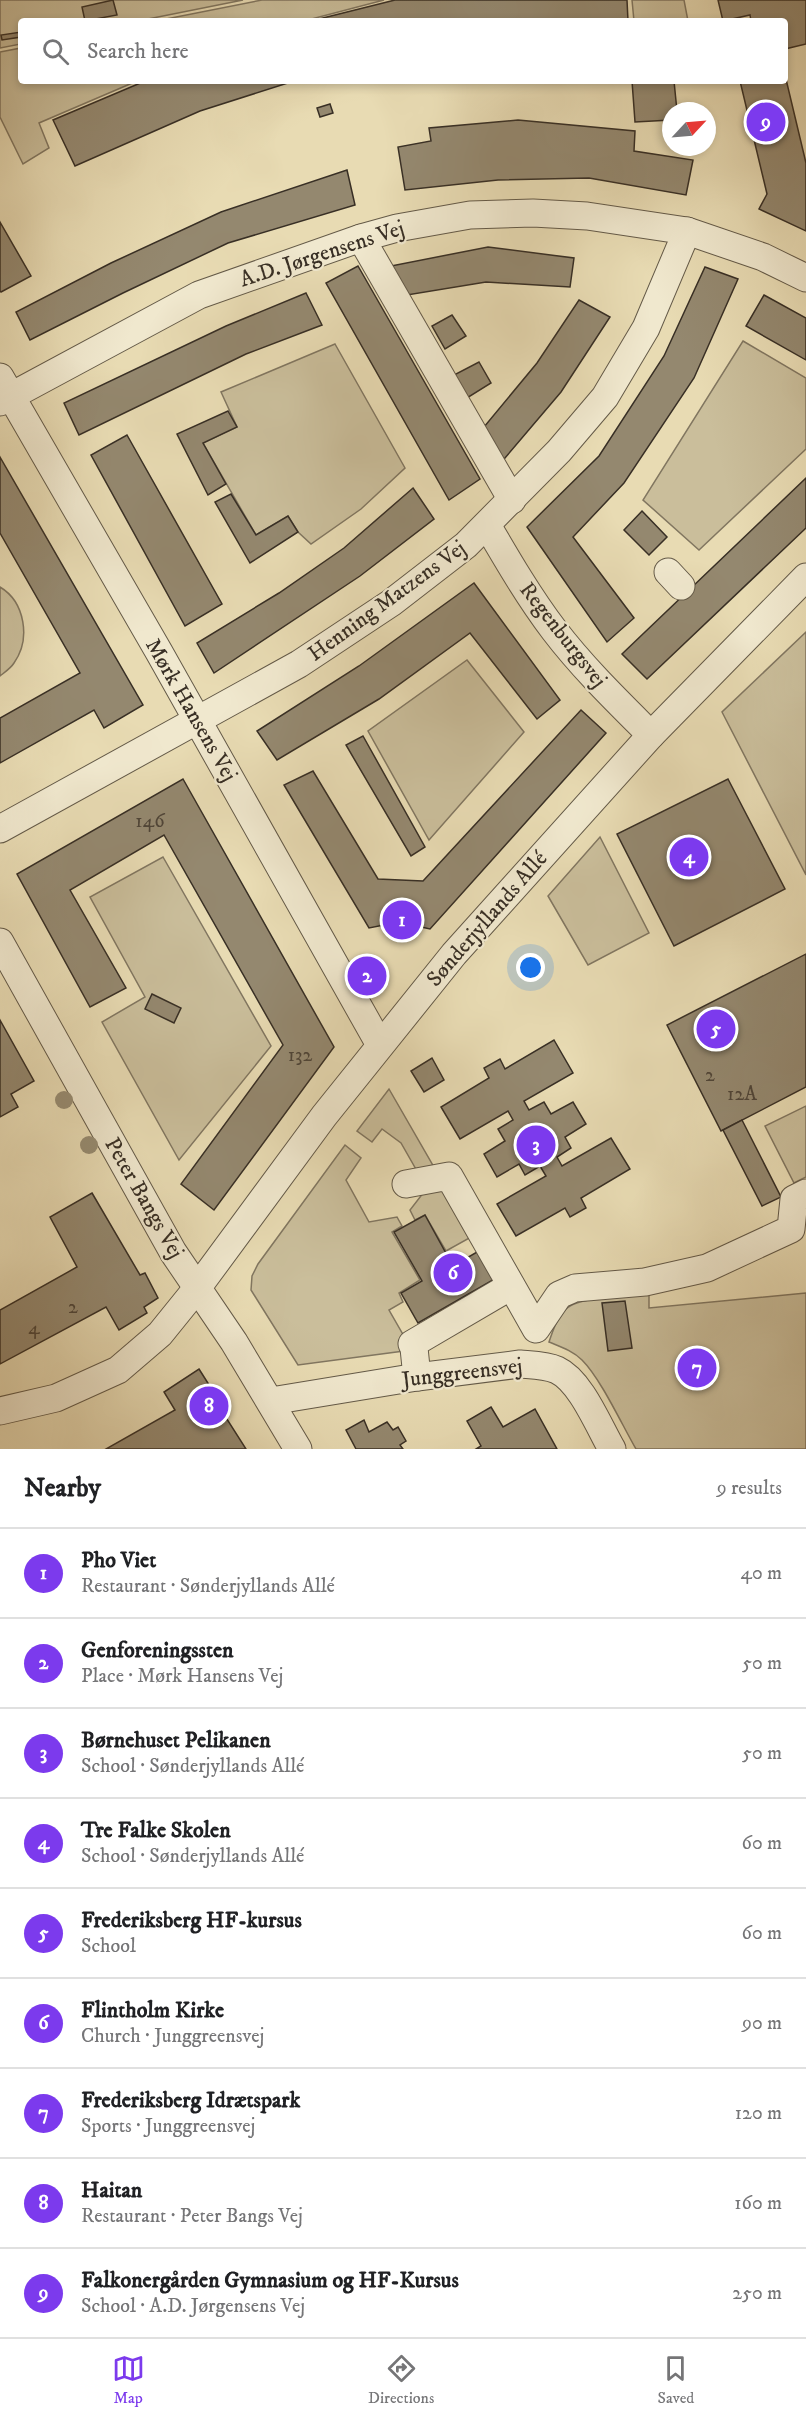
<!DOCTYPE html>
<meta charset="utf-8">
<style>
:root{--surface:#fff;--page:#f2f2f2;--text:#202124;--muted:#757577;--line:#e0e0e0;--accent:#7c3aed}
body{margin:0;font-family:"IM FELL DW Pica",serif;background:var(--page);color:var(--text)}
.compass{position:absolute;left:662px;top:102px;width:54px;height:54px;border-radius:50%;background:var(--surface);box-shadow:0 3px 9px #0003;rotate:64deg}
.you{position:absolute;left:531px;top:968px;width:21px;height:21px;margin:-15px;border:4px solid #fff;border-radius:50%;background:#1a73e8;box-shadow:0 0 0 9px #1a73e833}
.badge{display:grid;place-items:center;width:39px;height:39px;border-radius:50%;background:var(--accent);color:#fff;font-size:20px;font-weight:700}
.pin{position:absolute;translate:-50% -50%;border:3px solid #fff;box-shadow:0 2px 6px #0006}
.list{margin:0;padding:0;list-style:none}
h2{display:flex;justify-content:space-between;align-items:center;height:78px;margin:0;padding:0 24px;font-size:26px}
h2 small{font-size:20px;font-weight:400;color:var(--muted)}
.list li{display:grid;grid-template-columns:39px 1fr auto;gap:18px;align-items:center;box-sizing:border-box;height:90px;padding:0 24px;border-top:2px solid var(--line)}
.list b{display:block;font-size:22px;white-space:nowrap}
.list p{margin:0;font-size:20px;white-space:nowrap;color:var(--muted)}
.list em{font-size:20px;font-style:normal;color:var(--muted)}
.icon{flex:none;width:33px;height:33px;fill:none;stroke:currentColor;stroke-width:2;stroke-linecap:round;stroke-linejoin:round}
.map{position:relative;flex:none;width:806px;height:1449px;overflow:hidden}
.search{position:absolute;background:var(--surface);box-shadow:0 3px 9px #0003;left:18px;right:18px;top:18px;height:66px;display:flex;align-items:center;gap:15px;box-sizing:border-box;padding:0 21px;border-radius:6px;color:var(--muted);font-size:22px}
.sheet{height:888px;background:var(--surface)}
nav{display:flex;justify-content:space-around;align-items:center;box-sizing:border-box;height:84px;border-top:2px solid var(--line);background:var(--surface);font-size:16px;color:var(--muted)}
nav a{display:grid;justify-items:center;gap:3px}
nav .on{color:var(--accent)}
.map>svg:first-child{display:block}
.green{fill:#cabe9b;stroke:#817660;stroke-width:1.5}
.building{fill:#94886f;stroke:#382f25;stroke-width:1.5}
.lines{fill:none;stroke-linecap:round;stroke-linejoin:round}
.minor-casing{stroke:#645a48;stroke-width:29}
.minor{stroke:#f0e8ce;stroke-width:27}
.tree{fill:#978c72}
.labels{text-anchor:middle;dominant-baseline:central;stroke-width:4.5;stroke-linejoin:round;paint-order:stroke}
.number-label{font-size:20px;fill:#4f4538}
.street-label{font-size:22px;fill:#382f25;stroke:#f0e8ce}
</style>
<div class="map">
<svg width="806" height="1449" viewBox="0 0 806 1449">
<rect width="100%" height="100%" fill="#e8dbb3"/>
<filter id="stains"><feTurbulence type="fractalNoise" baseFrequency=".00333" numOctaves="4"/><feColorMatrix values="0 0 0 0 .2 0 0 0 0 .09 0 0 0 0 .02 0 0 0 .5 -.17"/></filter>
<radialGradient id="worn" r=".72"><stop offset=".6" stop-color="#630" stop-opacity="0"/><stop offset="1" stop-color="#630" stop-opacity=".3"/></radialGradient>
<!-- green -->
<g class="green">
<path d="M0,0H243L138,21H21V44L0,48Z"/>
<path d="M262,0H384L304,21H156Z"/>
<path d="M632,0H684L688,21H634Z"/>
<path d="M21,48V81H137L39,123L49,148L23,164L0,117V52Z"/>
<path d="M743,341L806,378V449L699,550L643,500Z"/>
<path d="M335,344L405,468L361,509L311,544L298,532L288,516L256,535L203,443L237,427L221,392Z"/>
<path d="M0,587C25,602 31,639 14,663C11,668 5,672 0,676Z"/>
<path d="M806,632V875L722,712Z"/>
<path d="M467,660L524,732L429,840L368,731Z"/>
<path d="M600,837L649,933L588,965L548,896Z"/>
<path d="M163,857L271,1046L179,1160L102,1022L145,997L90,897Z"/>
<path d="M389,1089L435,1169L417,1171L401,1143L382,1129L372,1142L357,1131Z"/>
<path d="M806,1106V1177L794,1183L765,1126Z"/>
<path d="M345,1145L361,1158L346,1180L369,1222L397,1217L402,1226L392,1232L420,1280L399,1293L403,1302L389,1310L409,1345L404,1351L298,1365L251,1290L252,1276L258,1264Z"/>
<path d="M427,1188H442L473,1236L446,1251L425,1215L415,1220L410,1210Z"/>
<path d="M806,1293V1449H636C622,1425 601,1379 582,1360C573,1351 561,1347 549,1342C553,1330 557,1318 566,1309C579,1296 630,1296 649,1294V1308Z"/>
</g>
<!-- building -->
<g class="building">
<path d="M113,0L117,15L85,21L82,7Z"/>
<path d="M395,0H627L628,21H311Z"/>
<path d="M718,0H806V44L785,49V21H751L750,15L723,21Z"/>
<path d="M21,32V37L2,40L1,35Z"/>
<path d="M785,75L806,163V231L759,209L767,194L740,81H785Z"/>
<path d="M145,81H294L200,111L75,166L53,120Z"/>
<path d="M632,81H674L677,111H671V120L635,122Z"/>
<path d="M330,104L333,113L320,117L317,108Z"/>
<path d="M518,120L635,131L634,151L693,160L686,195L589,178L498,180L405,190L398,147L431,141L429,128Z"/>
<path d="M347,170L355,205L228,243L123,293L30,340L16,312L111,263L221,212Z"/>
<path d="M0,222L31,276L1,292L0,291Z"/>
<path d="M488,247L574,258L570,287L486,282L407,295L391,266Z"/>
<path d="M358,266L480,479L449,500L326,283Z"/>
<path d="M705,267L738,279L694,378L624,483L573,537L634,618L607,642L527,527L599,456L664,356Z"/>
<path d="M306,293L322,325L246,354L79,435L64,403L226,326Z"/>
<path d="M764,295L806,318V360L746,326Z"/>
<path d="M579,300L610,317L561,392L499,465L479,433L537,363Z"/>
<path d="M452,315L466,336L445,349L432,326Z"/>
<path d="M479,362L491,383L467,398L454,375Z"/>
<path d="M228,411L237,427L203,443L226,484L208,495L177,434Z"/>
<path d="M127,435L222,604L185,626L91,455Z"/>
<path d="M0,457L143,705L104,728L94,710L0,763V718L80,673L0,533Z"/>
<path d="M806,478V528L647,679L622,654Z"/>
<path d="M413,488L434,519L360,576L214,673L197,643L279,593L344,548Z"/>
<path d="M231,494L256,535L288,516L298,532L250,563L215,502Z"/>
<path d="M642,511L667,537L649,555L624,530Z"/>
<path d="M474,583L560,700L537,719L470,633L379,699L277,760L257,731L359,666Z"/>
<path d="M581,710L606,733L430,929L399,922L369,928L284,785L313,771L378,879L423,881Z"/>
<path d="M363,736L425,847L411,856L346,745Z"/>
<path d="M183,779L334,1047L214,1210L181,1184L283,1045L164,835L70,890L126,988L90,1007L17,874Z"/>
<path d="M728,779L785,889L674,946L617,834Z"/>
<path d="M806,954V1087L721,1131L667,1025Z"/>
<path d="M152,994L181,1008L174,1023L145,1009Z"/>
<path d="M0,1020L34,1081L11,1094L18,1107L0,1117Z"/>
<path d="M554,1040L573,1073L524,1101L529,1110L544,1102L551,1114L573,1102L586,1124L565,1137L571,1148L557,1157L562,1166L611,1138L630,1169L581,1198L586,1208L570,1217L565,1208L516,1236L497,1204L546,1176L540,1166L525,1175L519,1164L497,1177L484,1154L505,1141L498,1129L513,1120L508,1111L460,1139L441,1107L489,1078L484,1068L500,1059L505,1069Z"/>
<path d="M432,1058L444,1080L424,1092L411,1071Z"/>
<path d="M742,1120L781,1197L762,1206L723,1130Z"/>
<path d="M92,1193L140,1275L145,1273L158,1298L144,1307L147,1313L119,1330L106,1307L0,1364V1310L77,1267L50,1217Z"/>
<path d="M425,1215L453,1266L477,1252L493,1280L418,1323L401,1293L422,1281L394,1232Z"/>
<path d="M625,1301L632,1348L608,1351L602,1303Z"/>
<path d="M199,1369L218,1399L216,1402L246,1449H106L175,1410L164,1392Z"/>
<path d="M491,1407L503,1427L535,1409L557,1449H476L481,1446L467,1421Z"/>
<path d="M364,1420L369,1432L387,1422L393,1430L398,1427L406,1441L400,1445L403,1449H356L346,1430Z"/>
</g>
<g class="lines">
<defs>
<g id="minor">
<path d="M361,238L512,500"/>
<path d="M0,377L159,652L380,1045"/>
<path d="M0,402L199,295L361,238L397,228L470,215L533,213L587,216L687,231L763,257L806,278"/>
<path d="M487,525C508,561 529,597 554,630C583,668 617,701 651,735"/>
<path d="M668,572L681,586"/>
<path d="M0,829L299,664L391,603L466,545L559,451L605,397L646,328L687,231"/>
<path d="M0,942L173,1252L234,1342L298,1449"/>
<path d="M406,1184L449,1176L536,1329L559,1295L575,1288L645,1282L707,1268L791,1229L794,1199L806,1193"/>
<path d="M417,1377L414,1348L412,1344L511,1286"/>
<path d="M271,1401L417,1377L520,1364C531,1365 546,1365 557,1370C581,1381 599,1427 612,1449"/>
<path d="M0,1411L56,1398L118,1370L160,1334L198,1287L324,1116L454,954L651,735L806,577"/>
</g>
</defs>
<!-- minor casing -->
<use href="#minor" class="minor-casing"/>
<!-- minor -->
<use href="#minor" class="minor"/>
</g>
<!-- trees -->
<g class="tree">
<circle cx="64" cy="1100" r="9"/>
<circle cx="89" cy="1145" r="9"/>
</g>
<g class="labels">
<!-- number labels -->
<g class="number-label">
<text x="150" y="821">146</text>
<text x="300" y="1055">132</text>
<text x="710" y="1075">2</text>
<text x="742" y="1094">12A</text>
<text x="73" y="1307">2</text>
<text x="34" y="1328">4</text>
</g>
<!-- street labels -->
<g class="street-label">
<text transform="translate(322 254) rotate(-18)">A.D. Jørgensens Vej</text>
<text transform="translate(387 601) rotate(-36)">Henning Matzens Vej</text>
<text transform="translate(563 635) rotate(52)">Regenburgsvej</text>
<text transform="translate(191 710) rotate(60)">Mørk Hansens Vej</text>
<text transform="translate(487 919) rotate(-49)">Sønderjyllands Allé</text>
<text transform="translate(144 1198) rotate(60)">Peter Bangs Vej</text>
<text transform="translate(462 1373) rotate(-7)">Junggreensvej</text>
</g>
</g>
<rect width="100%" height="100%" filter="url(#stains)"/>
<rect width="100%" height="100%" fill="url(#worn)"/>
</svg>
<svg class="compass" viewBox="-18 -18 36 36"><path d="M0-13l5 13h-10z" fill="#e53935"/><path d="M0 13l5-13h-10z" fill="#757577"/></svg>
<div class="you"></div>
<div class="pin badge" style="left:402px;top:920px">1</div>
<div class="pin badge" style="left:367px;top:976px">2</div>
<div class="pin badge" style="left:536px;top:1145px">3</div>
<div class="pin badge" style="left:689px;top:857px">4</div>
<div class="pin badge" style="left:716px;top:1029px">5</div>
<div class="pin badge" style="left:453px;top:1273px">6</div>
<div class="pin badge" style="left:697px;top:1368px">7</div>
<div class="pin badge" style="left:209px;top:1406px">8</div>
<div class="pin badge" style="left:766px;top:122px">9</div>
<div class="search"><svg class="icon" aria-label="search" viewBox="0 0 24 24"><circle cx="10" cy="10" r="6"/><path d="M15 15l6 6"/></svg>Search here</div>
</div>
<section class="sheet">
<h2>Nearby<small>9 results</small></h2>
<ul class="list">
<li><span class="badge">1</span><div><b>Pho Viet</b><p>Restaurant · Sønderjyllands Allé</p></div><em>40 m</em></li>
<li><span class="badge">2</span><div><b>Genforeningssten</b><p>Place · Mørk Hansens Vej</p></div><em>50 m</em></li>
<li><span class="badge">3</span><div><b>Børnehuset Pelikanen</b><p>School · Sønderjyllands Allé</p></div><em>50 m</em></li>
<li><span class="badge">4</span><div><b>Tre Falke Skolen</b><p>School · Sønderjyllands Allé</p></div><em>60 m</em></li>
<li><span class="badge">5</span><div><b>Frederiksberg HF-kursus</b><p>School</p></div><em>60 m</em></li>
<li><span class="badge">6</span><div><b>Flintholm Kirke</b><p>Church · Junggreensvej</p></div><em>90 m</em></li>
<li><span class="badge">7</span><div><b>Frederiksberg Idrætspark</b><p>Sports · Junggreensvej</p></div><em>120 m</em></li>
<li><span class="badge">8</span><div><b>Haitan</b><p>Restaurant · Peter Bangs Vej</p></div><em>160 m</em></li>
<li><span class="badge">9</span><div><b>Falkonergården Gymnasium og HF-Kursus</b><p>School · A.D. Jørgensens Vej</p></div><em>250 m</em></li>
</ul>
</section>
<nav>
<a class="on"><svg class="icon" aria-label="map" viewBox="0 0 24 24"><path d="M3 6l6-2 6 2 6-2v14l-6 2-6-2-6 2zM9 4v14M15 6v14"/></svg>Map</a>
<a><svg class="icon" aria-label="directions" viewBox="0 0 24 24"><path d="M12 3l9 9-9 9-9-9zM9 14v-3h6M13 9l2 2-2 2"/></svg>Directions</a>
<a><svg class="icon" aria-label="saved" viewBox="0 0 24 24"><path d="M7 4h10v16l-5-4-5 4z"/></svg>Saved</a>
</nav>
